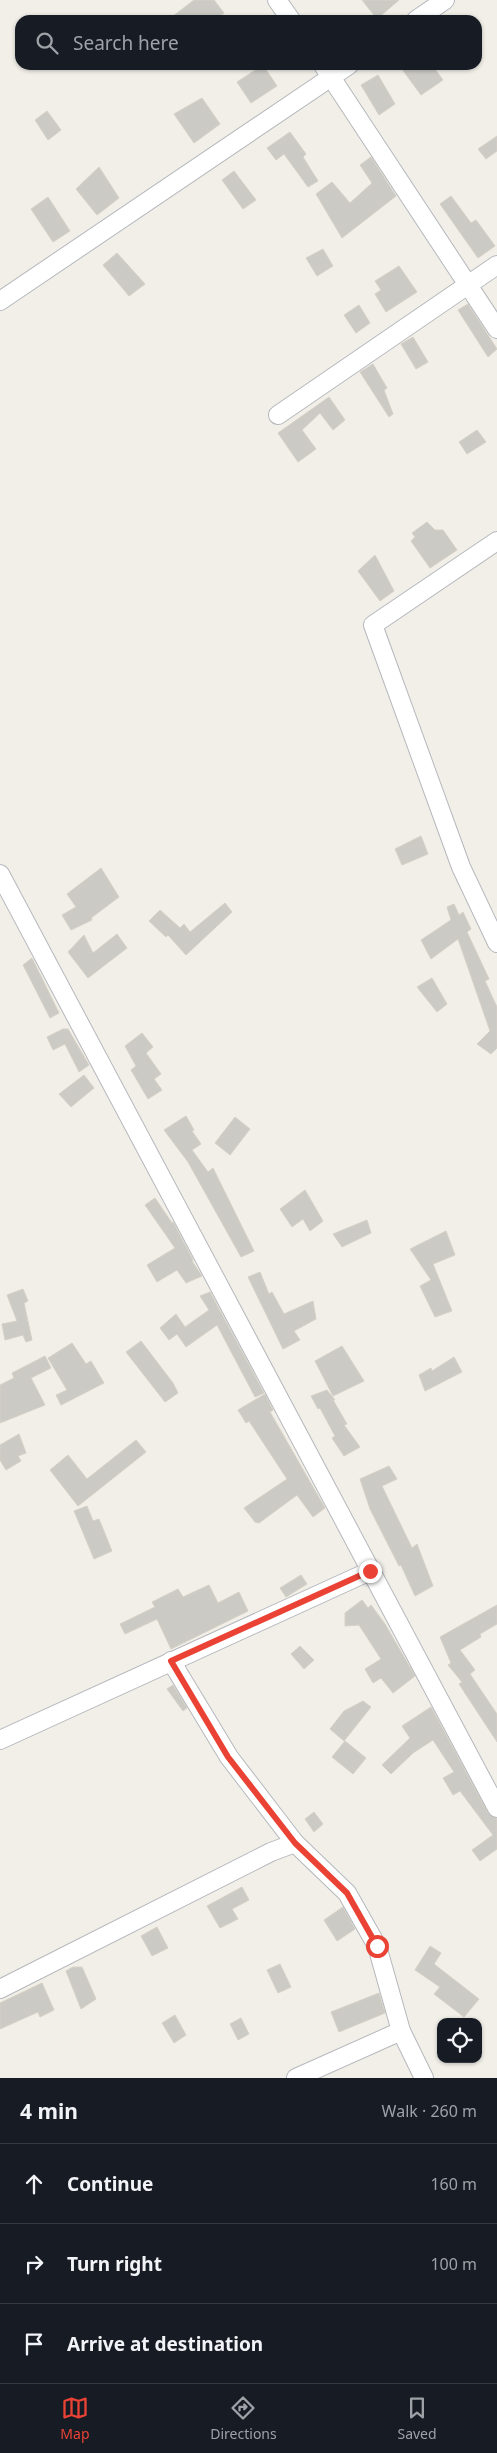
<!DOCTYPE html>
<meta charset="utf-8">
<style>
:root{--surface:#171b24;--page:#20242c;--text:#f1f3f6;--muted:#9ea1a6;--line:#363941;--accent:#ea4335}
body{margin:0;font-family:"Noto Sans",sans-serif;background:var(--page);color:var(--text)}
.controls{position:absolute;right:15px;bottom:15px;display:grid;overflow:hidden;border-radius:10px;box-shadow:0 1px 4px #0004}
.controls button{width:45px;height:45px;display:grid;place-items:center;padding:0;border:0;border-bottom:1px solid var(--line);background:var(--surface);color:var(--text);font:25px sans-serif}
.stop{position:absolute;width:15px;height:15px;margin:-11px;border:4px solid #ea4335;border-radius:50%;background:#fff}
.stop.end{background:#ea4335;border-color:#fff;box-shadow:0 1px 5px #0008}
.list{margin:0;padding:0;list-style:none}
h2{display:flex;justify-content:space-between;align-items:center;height:65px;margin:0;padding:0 20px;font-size:21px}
h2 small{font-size:16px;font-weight:400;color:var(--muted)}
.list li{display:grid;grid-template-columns:32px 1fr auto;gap:15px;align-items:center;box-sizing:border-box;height:80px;padding:0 20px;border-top:1px solid var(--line)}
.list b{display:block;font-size:19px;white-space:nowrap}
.list em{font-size:16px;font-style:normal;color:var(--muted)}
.icon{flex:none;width:28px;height:28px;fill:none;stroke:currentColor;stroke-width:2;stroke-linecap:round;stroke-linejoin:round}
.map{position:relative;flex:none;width:497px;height:2078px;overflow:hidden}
.search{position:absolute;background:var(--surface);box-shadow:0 1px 4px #0004;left:15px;right:15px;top:15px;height:55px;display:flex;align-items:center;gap:12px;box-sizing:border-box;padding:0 18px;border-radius:15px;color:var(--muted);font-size:19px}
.sheet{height:305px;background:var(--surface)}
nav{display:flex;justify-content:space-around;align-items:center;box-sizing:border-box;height:70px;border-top:1px solid var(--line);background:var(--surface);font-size:14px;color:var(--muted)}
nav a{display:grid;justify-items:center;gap:2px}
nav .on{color:var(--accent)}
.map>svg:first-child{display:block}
.building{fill:#cccac5;stroke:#d6d1c6}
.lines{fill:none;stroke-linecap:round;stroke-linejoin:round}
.minor-casing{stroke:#b5b8bc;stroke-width:20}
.minor{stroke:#fff;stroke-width:18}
.route{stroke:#ea4335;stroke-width:6}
</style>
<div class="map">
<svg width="497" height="2078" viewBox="0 0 497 2078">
<rect width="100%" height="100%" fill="#f1efe8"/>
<!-- building -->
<g class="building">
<path d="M194,0H214L224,13L214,20H168Z"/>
<path d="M362,0H399L377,19Z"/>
<path d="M263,65L277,86L251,103L237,82Z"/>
<path d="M399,65H432L443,80L421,95Z"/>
<path d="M378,75L395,104L379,115L361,85Z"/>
<path d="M202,98L220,124L194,143L174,114Z"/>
<path d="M47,111L61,130L48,140L35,120Z"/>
<path d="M290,132L306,154L303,157L318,181L308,187L284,154L276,160L267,148Z"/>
<path d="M497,136V151L486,159L478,149Z"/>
<path d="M371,157L396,196L342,238L316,194L332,182L350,203L372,183L360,165Z"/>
<path d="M99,167L119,198L97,215L76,189Z"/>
<path d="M234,171L256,200L243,209L222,180Z"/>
<path d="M451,196L471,223L476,220L495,246L478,258L440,204Z"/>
<path d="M48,197L70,231L53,242L31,209Z"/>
<path d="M323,249L333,266L317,276L306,258Z"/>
<path d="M117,253L145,284L129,296L103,265Z"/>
<path d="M399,266L417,292L386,312L375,294L381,290L375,281Z"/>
<path d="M468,304L497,349L488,357L458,310Z"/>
<path d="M359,305L370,323L356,333L344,315Z"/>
<path d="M413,337L428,362L416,369L401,344Z"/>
<path d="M373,364L387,388L384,390L393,414L389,417L360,372Z"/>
<path d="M329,397L345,420L333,430L320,413L302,430L316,449L298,462L278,433Z"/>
<path d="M477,430L486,442L467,454L459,442Z"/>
<path d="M427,522L435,530H443L457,550L430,568L411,541L415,537L412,533Z"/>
<path d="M375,555L394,591L380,601L358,571Z"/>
<path d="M421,836L428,854L402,865L395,849Z"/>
<path d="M101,868L119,897L91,918L92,920L71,930L62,915L76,907L67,894Z"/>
<path d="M225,903L232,912L186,955L168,935L166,937L149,921L160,910L180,928L184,924L190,932Z"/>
<path d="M454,904L459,915L463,912L471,929L467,932L489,979L485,981L497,1007V1048L491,1054L477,1044L490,1031L458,939L431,959L421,940L451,920L447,907Z"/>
<path d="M117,934L127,948L88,978L68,952L84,935L93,953Z"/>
<path d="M32,958L59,1013L50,1018L23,965Z"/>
<path d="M432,978L447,1004L437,1012L417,987Z"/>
<path d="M63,1029H68L89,1065L79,1072L65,1044L53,1050L47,1037Z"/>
<path d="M142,1033L153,1047L146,1053L161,1074L154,1079L162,1090L148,1099L131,1070L136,1066L125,1046Z"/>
<path d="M84,1075L94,1088L71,1107L59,1094Z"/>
<path d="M186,1116L194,1130L192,1131L201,1144L192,1150L208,1172L213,1168L254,1251L241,1257L188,1162L164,1130Z"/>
<path d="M235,1117L250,1129L230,1155L215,1143Z"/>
<path d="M305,1190L323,1221L310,1231L303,1219L292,1227L280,1209Z"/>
<path d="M155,1198L172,1223L173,1222L193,1260L192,1261L202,1276L186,1283L177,1270L157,1282L147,1265L175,1248L145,1205Z"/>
<path d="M367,1220L371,1233L342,1247L333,1234Z"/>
<path d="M446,1231L455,1255L433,1264L452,1311L435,1317L420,1286L431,1280L410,1249Z"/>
<path d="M260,1272L269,1294L272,1292L284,1314L313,1301L316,1319L294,1331L300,1340L283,1349L248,1277Z"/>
<path d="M23,1289L28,1301L24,1303L32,1340L26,1342L23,1335L5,1340L2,1324L17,1321L7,1295Z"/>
<path d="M210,1292L264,1393L255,1397L217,1325L186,1347L177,1334L169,1340L160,1328L176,1314L185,1327L209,1310L200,1296Z"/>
<path d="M141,1341L173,1383L178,1393L165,1402L126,1352Z"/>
<path d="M72,1343L86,1364L91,1361L104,1383L61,1405L56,1395L67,1390L48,1358Z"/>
<path d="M342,1346L364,1381L333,1396L315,1361Z"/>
<path d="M45,1356L51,1368L31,1378L45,1405L0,1423V1385L14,1378L12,1373Z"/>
<path d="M454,1357L462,1372L425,1391L419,1375L431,1368L432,1371Z"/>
<path d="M327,1390L335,1400H333L347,1424L344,1425L360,1447L344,1456L332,1438L335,1436L320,1408L318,1409L311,1396Z"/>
<path d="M265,1394L273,1410L270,1412L325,1508L313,1517L297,1495L259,1523L255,1522L244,1508L287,1479L249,1421L246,1423L238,1410Z"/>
<path d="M19,1434L26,1453L18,1456L21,1461L6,1470L0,1460V1445Z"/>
<path d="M136,1440L146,1452L78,1506L50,1470L68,1455L87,1479Z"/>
<path d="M389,1466L397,1479L382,1486L412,1548L417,1544L433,1586L415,1596L401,1565L399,1566L370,1509L360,1479Z"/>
<path d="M87,1506L93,1521L99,1519L112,1551L94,1559L74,1511Z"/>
<path d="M301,1575L307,1584L286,1597L280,1588Z"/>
<path d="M209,1585L218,1603L239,1592L248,1611L171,1649L157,1619L125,1634L120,1624L155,1607L152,1602L178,1589L183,1597Z"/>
<path d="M362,1600L368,1608L371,1605L385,1624L415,1676L393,1693L381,1678L373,1683L365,1669L381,1659L359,1625L345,1626V1613Z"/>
<path d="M497,1605V1624L480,1634L481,1637L460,1650L475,1670L470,1674L497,1714V1742L459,1684L462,1682L448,1665L451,1663L440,1637Z"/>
<path d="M300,1646L314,1660L304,1669L291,1654Z"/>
<path d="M173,1685L187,1708L183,1711L167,1689Z"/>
<path d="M363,1701L371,1707L344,1741L330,1729L344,1711Z"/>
<path d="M431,1707L488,1813L497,1819V1849L480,1861L472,1850L493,1835L460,1791L453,1795L443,1778L454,1772L433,1740L413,1753L391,1774L382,1765L410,1738L402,1726Z"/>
<path d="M345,1741L366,1758L353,1774L332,1757Z"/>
<path d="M314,1812L323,1824L314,1832L305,1819Z"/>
<path d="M242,1887L249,1900L232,1909L238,1919L220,1928L207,1906Z"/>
<path d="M343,1907L355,1929L337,1941L324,1920Z"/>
<path d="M157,1927L168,1948L152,1956L141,1936Z"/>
<path d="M430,1946L441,1953L434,1964L479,1999L464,2017L434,1994L440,1987L415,1970Z"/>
<path d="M280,1964L291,1987L278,1993L267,1970Z"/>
<path d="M73,1967H82L96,1999L81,2009L66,1971Z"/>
<path d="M42,1983L54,2010L40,2017L38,2012L0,2029V2003Z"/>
<path d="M379,1993L385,2013L339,2032L331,2012Z"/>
<path d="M175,2015L186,2035L174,2043L162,2023Z"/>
<path d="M241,2018L249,2034L238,2040L230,2024Z"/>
</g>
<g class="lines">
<defs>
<g id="minor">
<path d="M277,0L291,20"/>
<path d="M416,20L445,0"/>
<path d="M323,65L497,329"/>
<path d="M0,301L349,65"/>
<path d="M278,415L497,265"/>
<path d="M497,541L373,625L461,867L497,943"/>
<path d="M0,874L497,1808"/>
<path d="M0,1740L370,1571"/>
<path d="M295,1843L347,1893L377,1946L401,2031L296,2078"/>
<path d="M0,1989L271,1852L295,1843L229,1757L171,1661"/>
<path d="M401,2031L424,2078"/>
</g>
</defs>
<!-- minor casing -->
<use href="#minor" class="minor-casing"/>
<!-- minor -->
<use href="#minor" class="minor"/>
</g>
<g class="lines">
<!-- route -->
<path class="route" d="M370,1571L171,1661L228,1757L295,1843L347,1893L377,1946"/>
</g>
</svg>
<div class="controls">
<button><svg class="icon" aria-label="locate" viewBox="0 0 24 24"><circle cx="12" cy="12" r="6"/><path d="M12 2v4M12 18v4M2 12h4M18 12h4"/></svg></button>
</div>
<div class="stop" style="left:377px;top:1946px"></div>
<div class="stop end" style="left:370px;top:1571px"></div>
<div class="search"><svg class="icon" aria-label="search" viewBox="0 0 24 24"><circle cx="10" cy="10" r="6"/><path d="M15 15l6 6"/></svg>Search here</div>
</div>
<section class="sheet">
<h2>4 min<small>Walk · 260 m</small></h2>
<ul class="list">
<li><svg class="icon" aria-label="ahead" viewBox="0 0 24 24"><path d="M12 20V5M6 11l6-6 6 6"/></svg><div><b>Continue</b></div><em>160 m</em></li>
<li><svg class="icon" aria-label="right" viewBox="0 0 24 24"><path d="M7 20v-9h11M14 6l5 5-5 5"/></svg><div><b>Turn right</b></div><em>100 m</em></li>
<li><svg class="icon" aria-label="arrive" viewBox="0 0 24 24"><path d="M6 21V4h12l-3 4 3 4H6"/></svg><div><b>Arrive at destination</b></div></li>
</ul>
</section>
<nav>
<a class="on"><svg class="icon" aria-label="map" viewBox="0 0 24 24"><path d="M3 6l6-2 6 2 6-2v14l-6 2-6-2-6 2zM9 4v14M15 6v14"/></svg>Map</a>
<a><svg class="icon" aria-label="directions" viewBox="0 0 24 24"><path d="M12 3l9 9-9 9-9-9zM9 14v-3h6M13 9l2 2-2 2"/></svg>Directions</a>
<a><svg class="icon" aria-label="saved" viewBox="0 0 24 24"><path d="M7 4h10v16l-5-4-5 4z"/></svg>Saved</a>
</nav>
